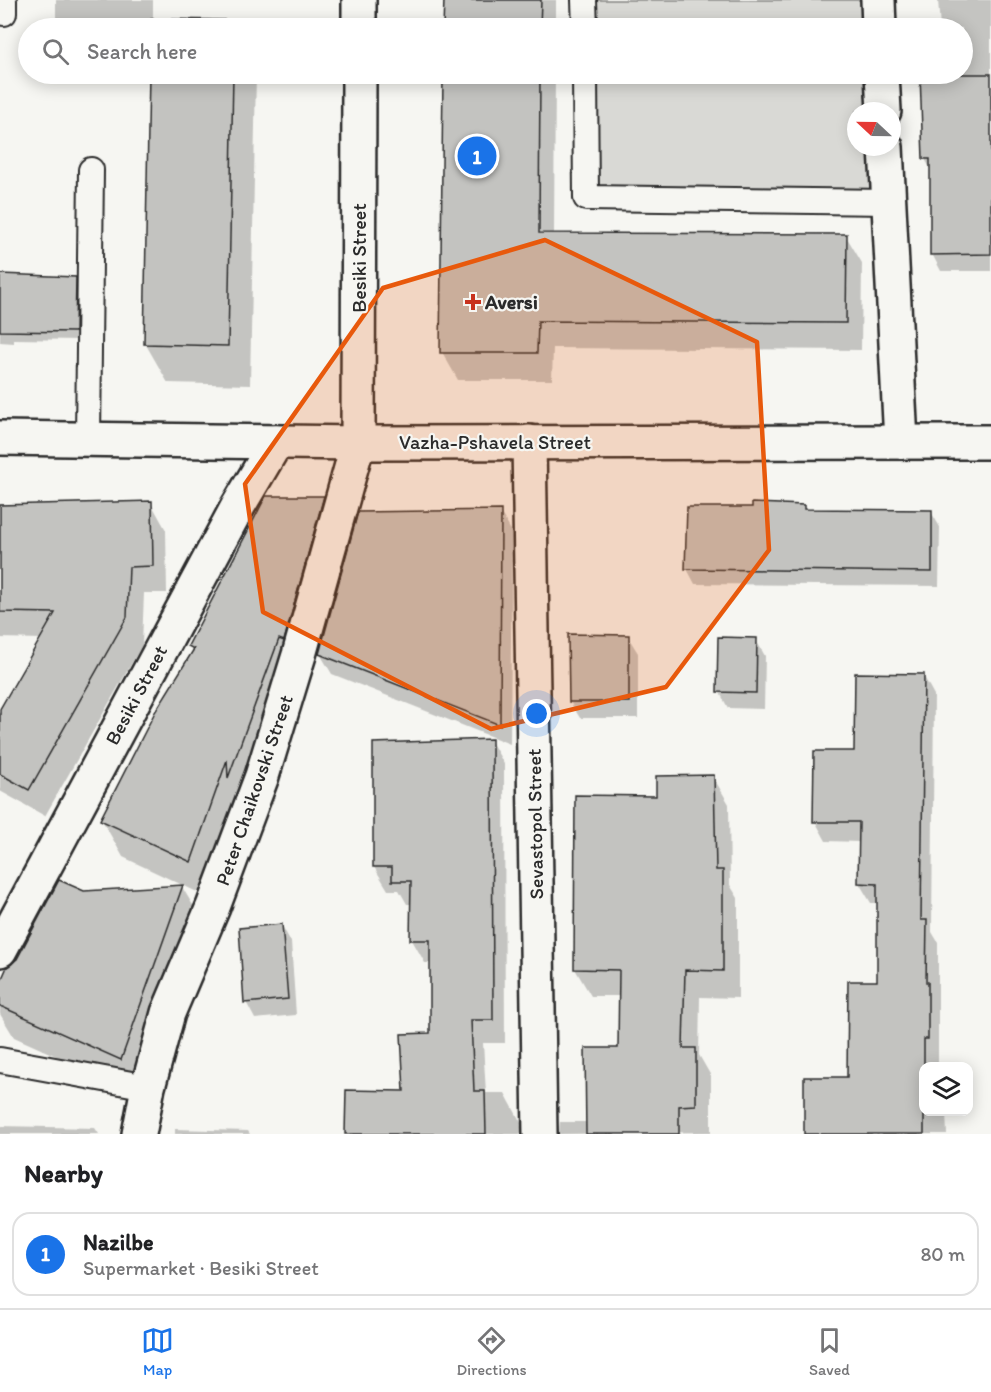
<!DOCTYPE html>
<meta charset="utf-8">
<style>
:root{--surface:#fff;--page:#f6f6f6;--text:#202124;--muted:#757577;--line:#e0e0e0;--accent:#1a73e8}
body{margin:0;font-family:Itim,sans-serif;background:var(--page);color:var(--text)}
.controls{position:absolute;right:18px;bottom:18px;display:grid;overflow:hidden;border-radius:12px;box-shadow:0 3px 15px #0003}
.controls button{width:54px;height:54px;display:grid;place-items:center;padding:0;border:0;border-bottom:2px solid var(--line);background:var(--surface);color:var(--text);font:30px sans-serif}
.compass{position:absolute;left:847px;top:102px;width:54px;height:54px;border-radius:50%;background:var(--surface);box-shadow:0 3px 15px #0003;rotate:292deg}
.you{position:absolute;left:537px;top:714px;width:21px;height:21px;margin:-15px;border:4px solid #fff;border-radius:50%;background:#1a73e8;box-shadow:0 0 0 9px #1a73e833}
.badge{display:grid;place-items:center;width:39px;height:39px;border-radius:50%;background:var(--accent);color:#fff;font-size:20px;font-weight:700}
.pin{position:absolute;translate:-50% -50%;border:3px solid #fff;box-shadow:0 2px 6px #0006}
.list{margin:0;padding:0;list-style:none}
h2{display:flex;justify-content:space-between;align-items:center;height:78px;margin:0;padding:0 24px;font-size:26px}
h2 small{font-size:20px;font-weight:400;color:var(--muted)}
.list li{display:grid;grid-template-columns:39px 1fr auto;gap:18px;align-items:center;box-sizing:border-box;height:84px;margin:0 12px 12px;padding:0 12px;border:2px solid var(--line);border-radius:18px}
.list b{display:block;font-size:22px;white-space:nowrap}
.list p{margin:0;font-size:20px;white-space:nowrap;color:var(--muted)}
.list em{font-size:20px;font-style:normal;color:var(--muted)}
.icon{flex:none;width:33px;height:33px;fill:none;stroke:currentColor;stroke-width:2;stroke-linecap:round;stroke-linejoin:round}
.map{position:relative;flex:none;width:991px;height:1134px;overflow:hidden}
.search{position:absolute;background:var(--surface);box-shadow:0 3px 15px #0003;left:18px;right:18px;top:18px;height:66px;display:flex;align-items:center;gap:15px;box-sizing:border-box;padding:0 21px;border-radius:33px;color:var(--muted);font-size:22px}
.sheet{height:174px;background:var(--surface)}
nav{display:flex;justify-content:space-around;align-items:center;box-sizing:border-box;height:84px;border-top:2px solid var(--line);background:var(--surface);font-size:16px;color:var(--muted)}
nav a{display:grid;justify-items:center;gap:3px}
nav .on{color:var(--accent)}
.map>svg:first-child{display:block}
.green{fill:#d9d9d5;stroke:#828280;stroke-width:1.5}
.shadow{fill:#0003}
.building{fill:#c3c3c0;stroke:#2b2b2b;stroke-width:1.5}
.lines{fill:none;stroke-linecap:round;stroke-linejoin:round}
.service-casing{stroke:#2b2b2b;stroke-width:28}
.minor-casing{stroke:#2b2b2b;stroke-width:38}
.service{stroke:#f6f6f2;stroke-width:24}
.minor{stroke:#f6f6f2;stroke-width:33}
.marked{fill:#e8590c;fill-opacity:0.2;stroke:#e8590c;stroke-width:4.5;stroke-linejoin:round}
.poi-dot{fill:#c8321e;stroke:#f6f6f2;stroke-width:2}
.labels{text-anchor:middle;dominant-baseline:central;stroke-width:4.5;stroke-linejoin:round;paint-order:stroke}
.street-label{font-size:20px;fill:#2b2b2b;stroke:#f6f6f2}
.poi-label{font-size:20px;font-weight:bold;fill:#2b2b2b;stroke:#f6f6f2;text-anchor:start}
</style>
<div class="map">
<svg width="991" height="1134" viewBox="0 0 991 1134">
<rect width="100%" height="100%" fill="#f6f6f2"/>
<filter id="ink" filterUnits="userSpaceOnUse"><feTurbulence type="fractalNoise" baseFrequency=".0167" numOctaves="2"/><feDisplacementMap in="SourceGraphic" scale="12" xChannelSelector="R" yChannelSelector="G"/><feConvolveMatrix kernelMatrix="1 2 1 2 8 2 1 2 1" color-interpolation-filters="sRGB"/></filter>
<g filter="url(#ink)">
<!-- green -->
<g class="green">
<path d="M584,0H878L879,28H585Z"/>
<path d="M585,74H882L884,111H856V147H886L889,202L586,198Z"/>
</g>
<!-- shadow -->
<g class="shadow">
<path d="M56,0H153V21L233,22L237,28H62L56,18Z"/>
<rect x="445" y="0" width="111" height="28"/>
<path d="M938,0H991V271H941L932,254L931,170L925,159L921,74H962V28H940Z"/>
<path d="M151,74H256L250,385L168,383L145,343Z"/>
<path d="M444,74H555L554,234L846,236L862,263L861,350L553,348L552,380H458L442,352Z"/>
<path d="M0,275L75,278L79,286V340L14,339V343L0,342Z"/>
<path d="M323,497L345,535L212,899L123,857L102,820L193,653L190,646Z"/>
<path d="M151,503L166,530L167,593H144L142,645L45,816L0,791V712L42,639L0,638V506Z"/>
<path d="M803,506L806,510L931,512L940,527L939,586L695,584L687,569Z"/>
<path d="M500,512L512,532L510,744L332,674L320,654Z"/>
<path d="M628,637L638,653V718H580L570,702Z"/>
<path d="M756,640L765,656L764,709L728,708L719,691Z"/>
<path d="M923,675L934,695L932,932L938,942V1066H924V1112H946L947,1134H806L849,1079L878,983L879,903H871L859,883L860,842L826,841L815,821L856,753Z"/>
<path d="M491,741L504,764L505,1043H483L486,1093H505L527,1134H347L406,1092L432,1035L431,963H425L412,940V904H407L399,890H388L374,867Z"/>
<path d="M713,777L729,804L730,885L738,898V998L700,997L699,1055L711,1076V1132L559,1134L560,1122H587L619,1049L620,996H591L575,969L577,796L658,797Z"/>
<path d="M182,887L203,922L141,1094L14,1037L0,1014V987L83,892Z"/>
<path d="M282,926L291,942L296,1015L255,1019L246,1002Z"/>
<path d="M0,1126L95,1128L99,1134H0Z"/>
<path d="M175,1129L248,1131L250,1134H175Z"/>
</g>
<!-- building -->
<g class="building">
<path d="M444,0H541L540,28H443Z"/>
<path d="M151,19L234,20V28H150Z"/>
<path d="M149,74H233L228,346L144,344Z"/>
<path d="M443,74H540L539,233L847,234L846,323L538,321L537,353H440Z"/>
<path d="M920,74H991V254L930,255V159H923Z"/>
<path d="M0,274L76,277L75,332L0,331Z"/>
<path d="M266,496H324L284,641L279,639L228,778L227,760L191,862L100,820L155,712L194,649L188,646Z"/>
<path d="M152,501L153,566L129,567L127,617L29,790L0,774V709L55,613L0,612V505Z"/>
<path d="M752,503L804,505V509L932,510V572L685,569L687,507H752Z"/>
<path d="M501,510L500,725L319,654L358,512Z"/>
<path d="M568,634L629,635V702H569Z"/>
<path d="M718,637L757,638L756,693L717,692Z"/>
<path d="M855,673L924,674L921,920H927L926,982H928V1039H924V1134H804V1077H847L848,981H877V884L858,883L859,822H813L814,751H854Z"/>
<path d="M492,739L493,1020H471L474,1091H485L486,1134H345L346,1090L404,1091L401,1034L430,1033V940H410L411,881H392V867H373V743Z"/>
<path d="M714,775L716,870H723V971L685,970L683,1048H696V1105L679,1106V1134H586L585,1048H618L619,970L574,969L575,795L656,796V776Z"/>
<path d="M59,880L84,891L183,885L121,1060L0,1006V983L7,967L17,959Z"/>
<path d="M282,924L288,999L244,1003L239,928Z"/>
</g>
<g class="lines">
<defs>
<g id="service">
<path d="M584,0L585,28"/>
<path d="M4,13V0"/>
<path d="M585,74L586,198L889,202"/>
<path d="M88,438L91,170"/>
<path d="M0,1060L148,1087"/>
</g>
<g id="minor">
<path d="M878,0L879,28"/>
<path d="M359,28V0"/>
<path d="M882,74L884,111"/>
<path d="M886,147L901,442"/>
<path d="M0,438L358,443L991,442"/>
<path d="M529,442L540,1134"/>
<path d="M0,950L237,508L276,442"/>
<path d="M139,1134L148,1087L168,1013L213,907L262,776L299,655L358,443L359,74"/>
</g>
</defs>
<!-- service casing -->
<use href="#service" class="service-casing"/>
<!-- minor casing -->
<use href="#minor" class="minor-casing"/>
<!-- service -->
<use href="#service" class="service"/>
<!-- minor -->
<use href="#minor" class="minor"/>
</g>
</g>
<!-- marked area -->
<path class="marked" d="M545,240L757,342L769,550L666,687L491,729L263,612L245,484L383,288Z"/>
<!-- markers -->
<path class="poi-dot" d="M470 293h6v6h6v6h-6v6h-6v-6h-6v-6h6z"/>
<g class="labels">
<!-- street labels -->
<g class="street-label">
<text transform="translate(359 258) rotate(-90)">Besiki Street</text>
<text x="495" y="442">Vazha-Pshavela Street</text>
<text transform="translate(136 695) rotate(-62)">Besiki Street</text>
<text transform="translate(254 790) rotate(-71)">Peter Chaikovski Street</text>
<text transform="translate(535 824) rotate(-91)">Sevastopol Street</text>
</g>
<!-- poi labels -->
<g class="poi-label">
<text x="485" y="302">Aversi</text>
</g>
</g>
</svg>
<div class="controls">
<button><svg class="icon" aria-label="layers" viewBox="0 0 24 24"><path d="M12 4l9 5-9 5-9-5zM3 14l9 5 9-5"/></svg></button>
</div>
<svg class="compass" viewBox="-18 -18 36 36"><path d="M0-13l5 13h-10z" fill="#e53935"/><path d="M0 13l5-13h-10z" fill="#757577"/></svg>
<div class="you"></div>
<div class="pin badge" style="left:477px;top:156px">1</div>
<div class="search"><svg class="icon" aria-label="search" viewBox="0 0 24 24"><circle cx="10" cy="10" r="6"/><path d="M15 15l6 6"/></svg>Search here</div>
</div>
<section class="sheet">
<h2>Nearby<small></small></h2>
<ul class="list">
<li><span class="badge">1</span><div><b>Nazilbe</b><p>Supermarket · Besiki Street</p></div><em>80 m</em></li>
</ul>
</section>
<nav>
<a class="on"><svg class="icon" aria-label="map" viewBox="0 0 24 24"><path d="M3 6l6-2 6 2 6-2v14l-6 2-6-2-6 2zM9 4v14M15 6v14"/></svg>Map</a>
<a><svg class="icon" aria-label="directions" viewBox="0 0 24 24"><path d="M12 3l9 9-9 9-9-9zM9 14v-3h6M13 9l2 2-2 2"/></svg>Directions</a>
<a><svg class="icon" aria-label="saved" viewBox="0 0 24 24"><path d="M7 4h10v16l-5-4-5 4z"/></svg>Saved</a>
</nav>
